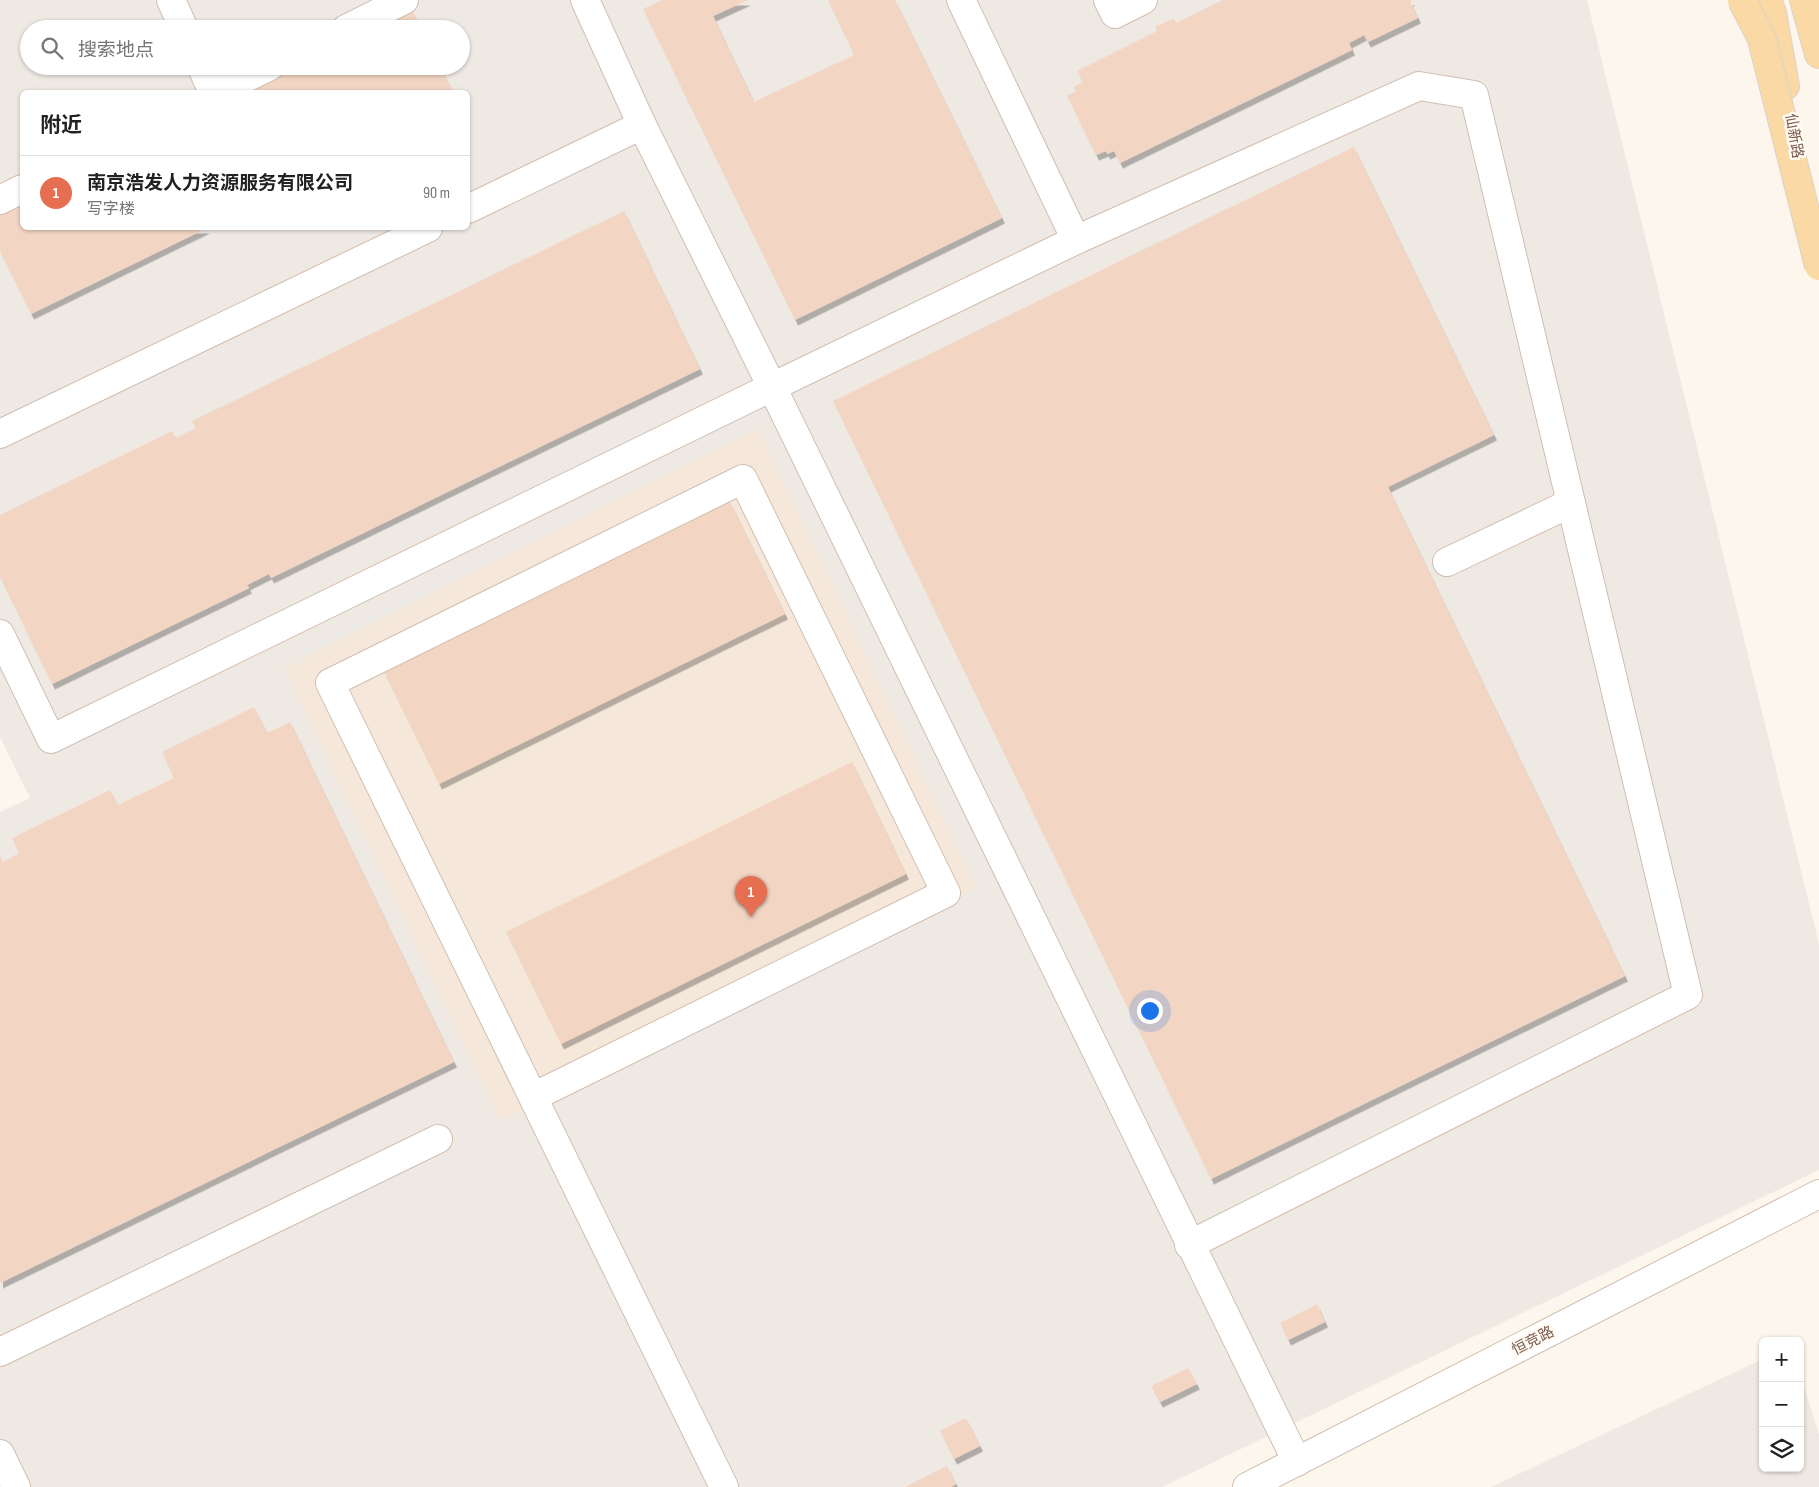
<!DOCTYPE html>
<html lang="zh">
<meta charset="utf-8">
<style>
:root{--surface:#fff;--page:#f6f6f6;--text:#222;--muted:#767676;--line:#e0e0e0;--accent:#e76f51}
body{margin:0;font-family:"Sofia Sans Condensed","Noto Sans SC",sans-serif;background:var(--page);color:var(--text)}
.controls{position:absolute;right:15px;bottom:15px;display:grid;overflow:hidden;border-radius:8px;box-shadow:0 1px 4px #0004}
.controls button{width:45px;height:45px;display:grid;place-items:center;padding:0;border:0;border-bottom:1px solid var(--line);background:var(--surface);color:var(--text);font:25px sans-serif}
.you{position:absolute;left:1149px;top:1010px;width:18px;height:18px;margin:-12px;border:4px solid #fff;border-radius:50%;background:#1a73e8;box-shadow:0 0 0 8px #1a73e833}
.badge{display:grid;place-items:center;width:32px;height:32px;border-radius:50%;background:var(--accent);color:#fff;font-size:16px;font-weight:700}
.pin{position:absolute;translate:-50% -41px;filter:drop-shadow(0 1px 2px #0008)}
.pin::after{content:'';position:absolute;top:26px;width:18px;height:15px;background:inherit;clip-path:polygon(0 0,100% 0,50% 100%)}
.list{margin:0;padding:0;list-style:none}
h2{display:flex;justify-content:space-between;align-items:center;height:65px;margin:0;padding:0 20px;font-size:21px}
h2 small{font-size:16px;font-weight:400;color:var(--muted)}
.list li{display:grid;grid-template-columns:32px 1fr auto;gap:15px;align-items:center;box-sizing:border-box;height:75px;padding:0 20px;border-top:1px solid var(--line)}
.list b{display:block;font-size:19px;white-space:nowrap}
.list p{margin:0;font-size:16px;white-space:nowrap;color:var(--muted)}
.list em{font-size:16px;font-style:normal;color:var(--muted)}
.icon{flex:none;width:28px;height:28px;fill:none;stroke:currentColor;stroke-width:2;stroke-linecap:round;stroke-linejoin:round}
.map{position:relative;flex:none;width:1819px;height:1487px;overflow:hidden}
.search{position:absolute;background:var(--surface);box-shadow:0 1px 4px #0004;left:20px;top:20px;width:450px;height:55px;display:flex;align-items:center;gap:12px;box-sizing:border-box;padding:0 18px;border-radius:28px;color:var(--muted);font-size:19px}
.panel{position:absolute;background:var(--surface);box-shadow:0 1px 4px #0004;left:20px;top:90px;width:450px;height:140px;border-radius:8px}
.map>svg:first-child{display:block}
.residential{fill:#f5e8da}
.industrial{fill:#efe9e4;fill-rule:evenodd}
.building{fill:#f3d5c3;filter:url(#shadow)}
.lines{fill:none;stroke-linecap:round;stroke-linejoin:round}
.minor-casing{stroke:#d1beb0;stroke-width:30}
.major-casing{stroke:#dad1cd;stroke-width:30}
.minor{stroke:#fff;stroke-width:28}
.major{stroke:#fbd9a5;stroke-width:28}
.major-bridge-casing{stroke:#dad1cd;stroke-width:30;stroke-linecap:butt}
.major-bridge{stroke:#fbd9a5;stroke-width:28}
.labels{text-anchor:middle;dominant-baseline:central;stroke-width:5;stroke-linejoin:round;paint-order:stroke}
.street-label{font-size:15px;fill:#7a5c4d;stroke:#fffaf3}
</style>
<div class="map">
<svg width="1819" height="1487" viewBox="0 0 1819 1487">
<defs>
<filter id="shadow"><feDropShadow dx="3" dy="5.5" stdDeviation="0" flood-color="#0004"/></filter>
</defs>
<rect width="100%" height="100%" fill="#fdf6ec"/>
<!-- residential -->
<path class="residential" d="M758,428L977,887L500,1122L284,669Z"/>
<!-- industrial -->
<g class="industrial">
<path d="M0,0H1587L1819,944V1170L1162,1487H0V812L30,798L0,737ZM29,29H461V66H29ZM22,92H468V228H22ZM758,428L976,887L500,1122L284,669Z"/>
<path d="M1763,1359V1468H1800V1374L1819,1435V1487H1491Z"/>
</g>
<!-- building -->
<g class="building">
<path d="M662,0H748L713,16L754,102L854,55L828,0H895L1002,218L795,320L643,9Z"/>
<path d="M1223,0H1413L1410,1L1418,18L1368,42L1364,35L1349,43L1352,50L1120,163L1114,151L1107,154L1106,151L1096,155L1067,96L1076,91L1073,87L1083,82L1077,71L1157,31L1155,27L1174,18L1176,23Z"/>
<path d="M412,10L422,29H374Z"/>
<path d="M297,66H440L453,92H243Z"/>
<path d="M1354,147L1494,435L1388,487L1625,976L1211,1179L833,401Z"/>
<path d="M22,201V228H207L31,314L0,251V212Z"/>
<path d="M624,211L700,369L271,578L269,574L247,585L249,588L52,684L0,577V515L172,431L175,438L196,428L192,421Z"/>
<path d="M730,502L785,614L439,784L384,672Z"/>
<path d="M254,707L267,733L290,722L454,1062L0,1283V856L3,862L19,853L12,838L110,790L118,805L174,778L162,752Z"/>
<path d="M852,762L906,874L561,1044L506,932Z"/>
<path d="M1317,1304L1325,1322L1288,1340L1280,1323Z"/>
<path d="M1188,1368L1197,1384L1160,1402L1151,1386Z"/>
<path d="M966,1418L980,1446L954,1459L940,1431Z"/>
<path d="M947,1466L956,1484L951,1487H905Z"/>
</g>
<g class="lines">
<defs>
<g id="minor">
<path d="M171,0L184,29"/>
<path d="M961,0L1076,240"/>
<path d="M1108,0L1115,14L1143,0"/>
<path d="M346,29L404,0"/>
<path d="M201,66L213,92"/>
<path d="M217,92L270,66"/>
<path d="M0,200L22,189"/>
<path d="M468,209L642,125"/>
<path d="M0,434L428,228"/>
<path d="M1447,562L1571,503"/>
<path d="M0,634L51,739L772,387L642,125L585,0"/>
<path d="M533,1097L946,893L743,479L330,683L724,1487"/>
<path d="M1189,1245L1688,995L1474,95L1419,86L1076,240L772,387L1297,1462"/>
<path d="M0,1352L438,1139"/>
<path d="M0,1454L16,1487"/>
<path d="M1247,1487L1819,1194"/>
</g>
<g id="major">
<path d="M1767,0L1772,13L1785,86"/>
<path d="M1804,0L1819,54"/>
</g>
</defs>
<!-- minor casing -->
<use href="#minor" class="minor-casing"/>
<!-- major casing -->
<use href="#major" class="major-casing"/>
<!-- minor -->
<use href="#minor" class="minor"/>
<!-- major -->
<use href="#major" class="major"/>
<defs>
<path id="major-bridge" d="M1742,0L1762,39L1819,266"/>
</defs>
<!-- major-bridge casing -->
<use href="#major-bridge" class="major-bridge-casing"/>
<!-- major-bridge -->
<use href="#major-bridge" class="major-bridge"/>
</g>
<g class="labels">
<!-- street labels -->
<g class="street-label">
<text transform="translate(1794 136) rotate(80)">仙新路</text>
<text transform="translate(1533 1341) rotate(-27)">恒竞路</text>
</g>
</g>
</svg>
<div class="controls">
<button>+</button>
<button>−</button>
<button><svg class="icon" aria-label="layers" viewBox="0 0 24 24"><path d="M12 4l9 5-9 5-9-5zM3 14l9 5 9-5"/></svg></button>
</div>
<div class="you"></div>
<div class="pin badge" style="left:751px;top:917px">1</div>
<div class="search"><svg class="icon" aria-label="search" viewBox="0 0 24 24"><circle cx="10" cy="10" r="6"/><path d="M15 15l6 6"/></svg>搜索地点</div>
<section class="panel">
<h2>附近<small></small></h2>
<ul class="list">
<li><span class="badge">1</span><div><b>南京浩发人力资源服务有限公司</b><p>写字楼</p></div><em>90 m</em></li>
</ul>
</section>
</div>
